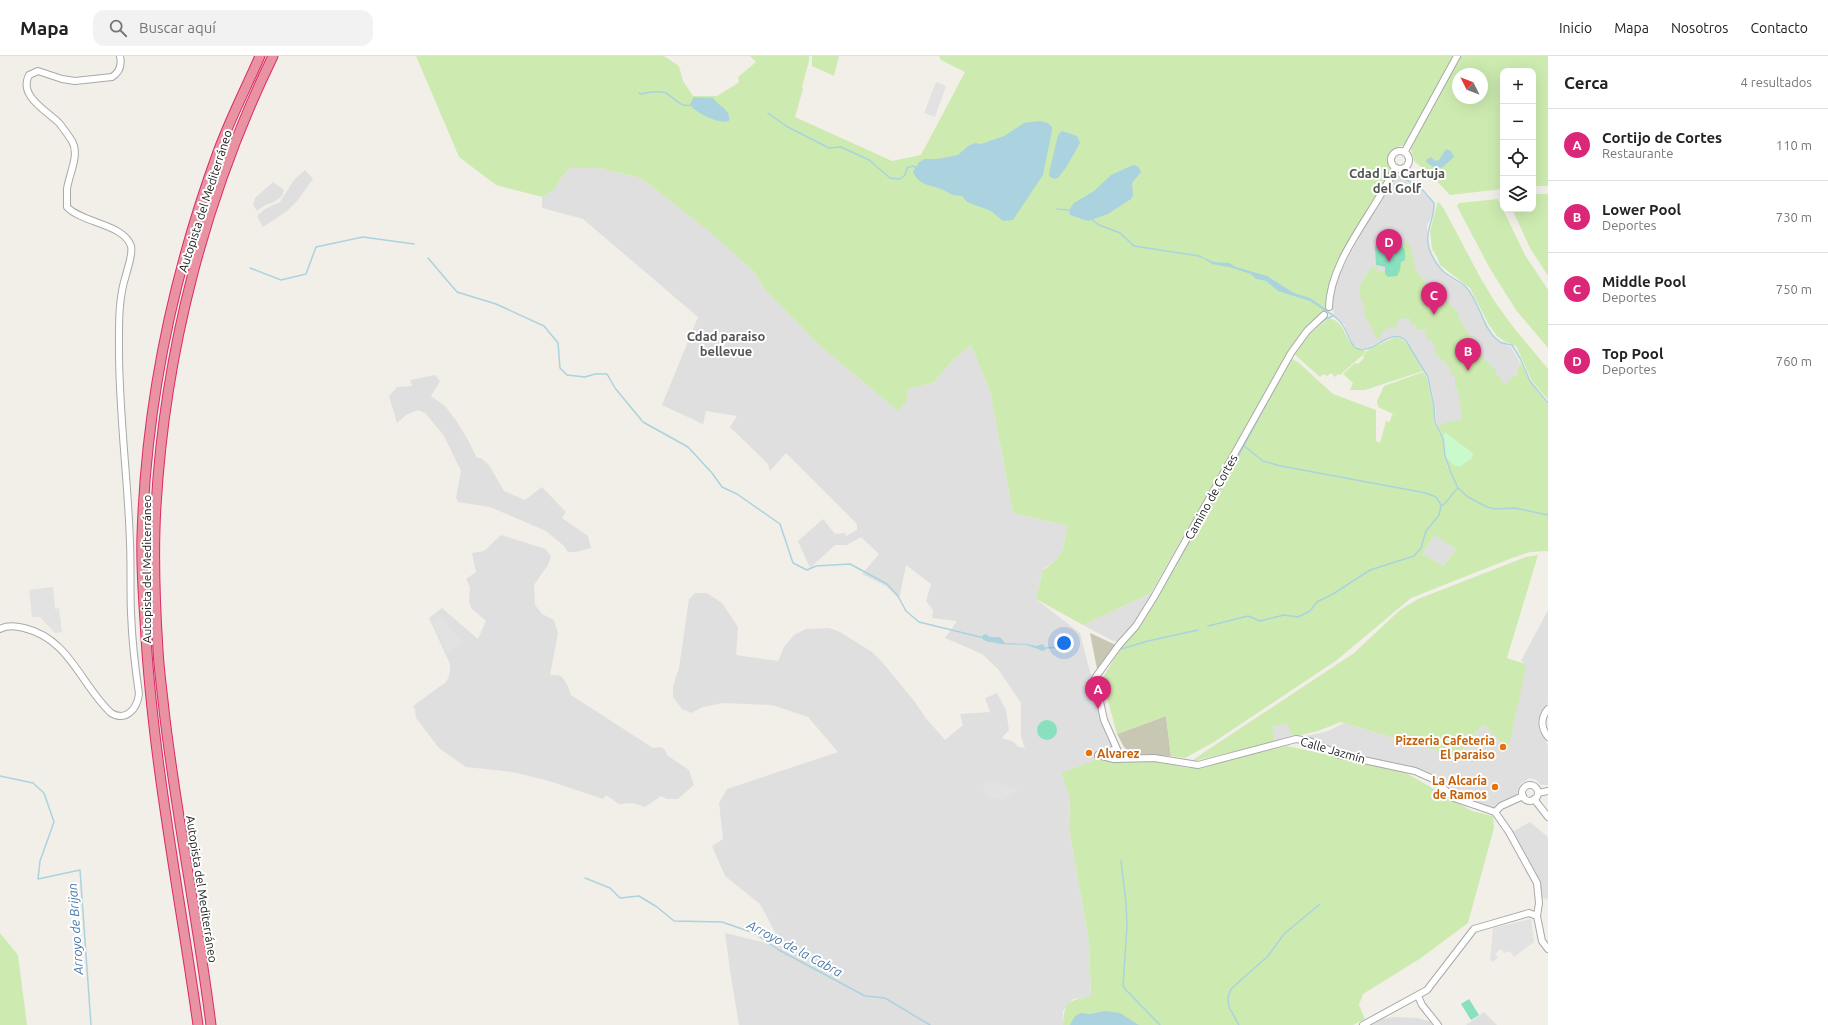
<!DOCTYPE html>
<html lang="es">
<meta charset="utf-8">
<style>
:root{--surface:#fff;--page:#f2f2f2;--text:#222;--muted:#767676;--line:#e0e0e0;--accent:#db2777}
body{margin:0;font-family:Ubuntu,sans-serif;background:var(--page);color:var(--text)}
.controls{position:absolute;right:12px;top:12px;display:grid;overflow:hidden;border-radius:8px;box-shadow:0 4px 16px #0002}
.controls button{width:36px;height:36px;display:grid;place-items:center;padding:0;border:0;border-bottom:1px solid var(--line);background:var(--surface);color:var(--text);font:20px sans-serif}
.compass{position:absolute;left:1452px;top:12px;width:36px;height:36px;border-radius:50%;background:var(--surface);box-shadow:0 4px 16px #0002;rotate:312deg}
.you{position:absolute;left:1064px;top:587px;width:14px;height:14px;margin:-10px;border:3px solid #fff;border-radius:50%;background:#1a73e8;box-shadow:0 0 0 6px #1a73e833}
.badge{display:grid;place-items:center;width:26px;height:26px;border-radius:50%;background:var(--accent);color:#fff;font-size:13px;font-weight:700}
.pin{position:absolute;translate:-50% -33px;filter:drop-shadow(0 1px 2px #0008)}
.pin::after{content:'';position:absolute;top:21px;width:14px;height:12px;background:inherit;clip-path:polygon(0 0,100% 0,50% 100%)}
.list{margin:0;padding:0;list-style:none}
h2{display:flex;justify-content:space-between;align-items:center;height:52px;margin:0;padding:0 16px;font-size:17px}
h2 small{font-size:13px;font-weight:400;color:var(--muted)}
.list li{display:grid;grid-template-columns:26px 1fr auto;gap:12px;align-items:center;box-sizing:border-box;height:72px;padding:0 16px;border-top:1px solid var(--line)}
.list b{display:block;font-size:15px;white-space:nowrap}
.list p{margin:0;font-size:13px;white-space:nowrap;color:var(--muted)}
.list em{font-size:13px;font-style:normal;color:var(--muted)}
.icon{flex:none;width:22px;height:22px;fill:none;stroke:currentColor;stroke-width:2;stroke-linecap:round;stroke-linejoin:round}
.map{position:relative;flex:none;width:1548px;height:969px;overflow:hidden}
header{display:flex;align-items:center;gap:24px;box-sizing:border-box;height:56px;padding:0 20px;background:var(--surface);border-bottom:1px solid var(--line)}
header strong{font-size:19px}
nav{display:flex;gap:22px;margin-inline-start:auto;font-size:14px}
.search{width:280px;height:36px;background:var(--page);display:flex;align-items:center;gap:10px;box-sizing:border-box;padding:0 14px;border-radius:12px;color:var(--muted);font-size:15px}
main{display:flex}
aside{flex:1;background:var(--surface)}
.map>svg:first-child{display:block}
.residential{fill:#e0dfdf}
.construction{fill:#c7c7b4}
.grass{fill:#cdebb0;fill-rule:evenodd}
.park{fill:#c8facc}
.pitch{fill:#88e0be}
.parking{fill:#e2e2e2}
.water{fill:#aad3df}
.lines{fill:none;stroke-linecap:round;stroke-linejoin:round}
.stream{stroke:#aad3df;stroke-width:1.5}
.tertiary-casing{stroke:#a9a9a9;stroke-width:8}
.motorway-casing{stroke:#dc2a67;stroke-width:11}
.tertiary{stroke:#fff;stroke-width:6}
.motorway{stroke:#e892a2;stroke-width:9}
.food-dot{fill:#e8710a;stroke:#fff;stroke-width:1.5}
.labels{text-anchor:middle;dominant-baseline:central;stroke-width:4;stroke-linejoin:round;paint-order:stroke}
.street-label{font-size:12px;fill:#222;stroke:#fff}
.food-label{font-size:12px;font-weight:bold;fill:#c56008;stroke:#fff;text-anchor:end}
.neighbourhood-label{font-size:13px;font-weight:bold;fill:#555;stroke:#fff}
.water-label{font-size:13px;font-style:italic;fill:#4a7aab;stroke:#fff}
</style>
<header>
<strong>Mapa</strong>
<div class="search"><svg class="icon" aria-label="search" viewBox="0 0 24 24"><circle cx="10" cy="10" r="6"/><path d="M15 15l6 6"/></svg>Buscar aquí</div>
<nav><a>Inicio</a><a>Mapa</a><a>Nosotros</a><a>Contacto</a></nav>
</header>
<main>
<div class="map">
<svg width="1548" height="969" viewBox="0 0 1548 969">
<rect width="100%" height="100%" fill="#f2efe9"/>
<!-- residential -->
<g class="residential">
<path d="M570,112H600L640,122L655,133L710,175L754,216L765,234L820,290L898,355L907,333L933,327L955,302L971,289L990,335L1013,457L1068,470L1062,496L1054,506L1044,512L1042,517L1036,543L1080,577L1089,612L1113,690L1097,703L1061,717L1070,742L1069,772L1089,887L1091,941L1073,943L1063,955V969H739L731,921L725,877L783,891L760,848L725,820L712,790L723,783L719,747L727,733L838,696L808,661L772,649L723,647L703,651L691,657L682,653L673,641V630L679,612L689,543L695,537H707L722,547L738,571L736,599L778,605L784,591L794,579L806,573L829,572L840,576L872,596L883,607L915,646L925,661L945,684L963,669L960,658L990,656L985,642L997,637L1006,654L1009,674L1002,682L1012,685L1019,691L1025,692L1021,680V647L998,613L982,598L945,582L957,565L932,562L933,554L926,545L931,528L906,509L900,539L898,542L886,530L862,518L879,498L861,481L847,489H835L810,512L798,485L823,463L835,478L845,477L846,480L857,474V468L786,397L770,415L768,408L730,371L737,360L706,355L703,368L662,349L698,261L583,163L542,152V141L555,133L560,123Z"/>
<path d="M305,114L313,123L297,145L287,155L263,171L257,160L265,153L280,146L294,124Z"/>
<path d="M1396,120L1418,131L1434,148L1433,158L1427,169L1428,192L1435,206L1447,220L1465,231L1472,240L1481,260L1494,281L1498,286L1511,291L1520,306L1515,324L1470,403L1446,401L1444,382L1436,365V355L1429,321L1406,284L1400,281L1392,280L1366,292H1360L1353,288L1344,268L1335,260L1332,252L1331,244L1338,220L1372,159Z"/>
<path d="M273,126L284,134L282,140L274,146L265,149L257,155L253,149L255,142Z"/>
<path d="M435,319L440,325L431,340L445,350L457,366L468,384L477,402H481L489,409L504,435L525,444L542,431L566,456L562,462L588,480L591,492L576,496H568L564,490L546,475L490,451L458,446L456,441L461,415L444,380L425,357L418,354L406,359L397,367L389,340L397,331L412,330L410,324Z"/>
<path d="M1434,478L1456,493L1444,510L1423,498Z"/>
<path d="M501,479L546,493L551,501L548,509L534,529L535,549L542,558L554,564L558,577L550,619H558L562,621L568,630L571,639L653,692L661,691L665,694L668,700L689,714L694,729L678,743H667L661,740L645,751L633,747L619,748L606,739L603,743L546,724L512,716L466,711L439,692L416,662L415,653L413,650L446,626L449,620L450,613V608L429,562L442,552L478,583L486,565L471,552L469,546L470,531L466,523L476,516L472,497L484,495Z"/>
<path d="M1151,537L1153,538L1133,570L1119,585H1113L1083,569Z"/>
<path d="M1548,554V647L1540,657L1538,665L1539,674L1548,689V729H1541L1536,724L1530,722L1520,728L1517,738L1494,752L1457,739L1430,717L1417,712L1338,695L1306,683V680L1328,675L1344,667L1454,700L1478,682L1474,677L1485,669L1508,693L1525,608L1521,605Z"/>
<path d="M1287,666L1292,681L1275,686L1271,671Z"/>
<path d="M1530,766L1548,781V841L1547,844L1542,841L1540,828L1512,776Z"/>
<path d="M1484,956L1497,969H1466Z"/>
<path d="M1394,961L1417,962L1432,966L1435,969H1372L1382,963Z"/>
</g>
<!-- construction -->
<g class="construction">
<path d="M1090,577L1116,589L1099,612L1097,613Z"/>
<path d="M1166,660L1171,700L1131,698L1124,691L1117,678Z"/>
</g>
<!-- grass -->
<g class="grass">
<path d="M416,0H664L679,10L683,25L693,40H717L738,27L739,25L738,21L756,6L750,0H809V5L802,31L803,33L795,61L892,105L921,99L965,16L941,4L939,0H1455L1405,89C1396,90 1387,97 1388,107C1389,111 1391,113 1390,117L1331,224L1326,253L1321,261L1300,279L1293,288L1151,537L1083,569L1036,543L1043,514L1054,506L1062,496L1068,470L1013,457L990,335L971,289L955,302L933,327L907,333V345L898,355L820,290L765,234L754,216L710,176L655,133L640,122L600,112H570L560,123L555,133L542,141L496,129L459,101Z"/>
<path d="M812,0H839L834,20L812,10Z"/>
<path d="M1460,0H1548V130H1533V15H1503V133L1450,139L1432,120L1414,105L1410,89ZM1458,18H1482V42H1458Z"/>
<path d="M1533,138H1548V220L1530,192L1512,153H1533Z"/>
<path d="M1498,143L1525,199L1548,234V292L1516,254L1489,211L1457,150L1459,147Z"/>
<path d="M1438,145L1444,153L1480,221L1495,246L1514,272L1548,313V344L1532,325L1516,290L1504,285L1497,280L1489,269L1470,232L1440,209L1437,201L1432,193L1430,175Z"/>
<path d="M1407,186L1413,195L1411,198L1415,201L1412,206L1416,210L1414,213L1428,229L1426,231L1438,242L1440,241L1443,244L1445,243L1459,258L1458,261L1464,269L1463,271L1473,283L1471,286L1483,297L1481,300L1496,314L1495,316L1505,329L1514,319L1516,321L1520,306L1530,325L1548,349V495L1530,496L1512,502L1411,542L1337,604L1214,686L1185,702L1171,700L1166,660L1117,678L1102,623L1122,590L1139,571L1291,302L1299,307L1333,338L1376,354V385L1380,387L1386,365L1390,366L1392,358L1400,361L1378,351L1377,345L1384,330L1423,316L1427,322L1434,355V366L1443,382L1444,400L1449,416L1446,401L1454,409L1471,403L1473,398L1446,377L1443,379L1438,370L1450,365L1462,364L1458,333L1455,332V320H1452L1449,310H1446V305L1440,304V299H1436L1435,289H1433L1432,283L1427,284L1425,273H1416V268L1410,267V262L1398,263L1397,271L1388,272L1382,276V280L1376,283L1373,274L1371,273V268H1368L1367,263L1365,262L1363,246H1361L1359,229H1362V224L1366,223V218L1369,217V212L1378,211L1377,216L1385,215V218L1401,206L1404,187ZM1434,479L1456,493L1444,510L1423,498Z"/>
<path d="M1329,262C1350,267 1342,292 1364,294L1366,296L1340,319L1338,318L1335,321L1331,317L1327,320L1324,318L1320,321L1294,298L1305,282Z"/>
<path d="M1396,281C1409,284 1416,304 1423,315L1365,334H1350L1353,327L1343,318L1355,307L1358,308L1364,302L1363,300L1368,294L1373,291Z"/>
<path d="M1538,499L1507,602L1525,608L1526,612L1508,694L1485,669L1474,677L1478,682L1454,700L1341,666L1318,675L1292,681L1287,667L1272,671L1275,686L1194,705V703L1354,597L1400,554L1418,543L1526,501Z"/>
<path d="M1287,690L1401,714L1472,755L1493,760L1494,772L1468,867L1421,902L1363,938L1359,949L1365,963L1353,969H1063C1064,944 1070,945 1091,940L1089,887L1069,772L1070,742L1061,717L1097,703L1157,706L1188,712Z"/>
<path d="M0,877L18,899L27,969H0Z"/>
</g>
<!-- park -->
<path class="park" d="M1446,377L1474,398L1470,403L1460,411C1440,406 1449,392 1443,379Z"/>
<!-- pitch -->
<g class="pitch">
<path d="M1402,189L1405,195V204L1401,206L1400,214L1397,220L1388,221L1385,218V211L1376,209L1375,190H1378V193H1384V191Z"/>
<circle cx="1047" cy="674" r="10"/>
<path d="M1469,943L1479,959L1471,964L1461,948Z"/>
</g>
<!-- parking -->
<g class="parking">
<path d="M936,26L946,30L935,61L924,57Z"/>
<path d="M53,531L55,553L59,552L62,576L55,577L40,561H32L29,534Z"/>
<path d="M440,559L464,587L448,597L432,566Z"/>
<path d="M991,725L1016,733L1018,736L1002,744L985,739L986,736L983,734L985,726L990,728Z"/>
<path d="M1531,863L1534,886L1514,901L1510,895L1504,897L1501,893L1495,898L1498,901L1493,906L1490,904L1493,872Z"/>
</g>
<!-- water -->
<g class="water">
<path d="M694,41L713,42C718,50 731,53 729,65C720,69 693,56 690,48Z"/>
<path d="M1039,65L1048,67L1052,71V75L1043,119L1013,164L1003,165L991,155L967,146L962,140C951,140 950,137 941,133C930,129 918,129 913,116L919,106L925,103H937L958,99L968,90L975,87L981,88L1004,80L1024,67Z"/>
<path d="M1062,75L1077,80L1080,87L1067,110L1058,122L1054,123L1049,120V117L1058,79Z"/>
<path d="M1446,93L1451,95L1454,101L1443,111L1436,113L1426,106L1427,103L1431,101L1435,105L1439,104Z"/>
<path d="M1133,109L1139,111L1141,116L1132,127L1133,139L1131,143L1108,158L1088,165L1070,159L1069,154L1074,147L1094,135L1111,119Z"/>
<path d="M1199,199L1213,206L1229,207L1236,211L1267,220L1294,237L1310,242L1326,253L1324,256L1322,253L1310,245L1278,235L1266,225L1256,223L1251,218L1229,211L1212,208L1203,202L1198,201Z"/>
<path d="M986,578L990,581H1000L1005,587L1028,588L1036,590L1043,588L1046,593L1043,595L1027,589L1000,588C994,585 986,588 982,582L983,579Z"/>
<path d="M1105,955L1120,957L1139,969H1070L1075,960L1081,957L1090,958Z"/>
</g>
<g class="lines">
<!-- stream -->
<g class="stream">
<path d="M639,37L641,38C649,36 658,34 666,37C675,42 680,52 691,49"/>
<path d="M768,57L786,70L829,92L841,91L869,104L890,122L900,123L905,119L907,112L913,110L917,112"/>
<path d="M1396,119L1419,130L1434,147C1435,163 1424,175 1429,192C1432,202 1440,214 1448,219C1454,223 1461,226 1466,231C1480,246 1483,275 1500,286C1503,288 1509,288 1512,289L1520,302L1530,325L1548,347"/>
<path d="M1057,153L1069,154"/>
<path d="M1091,163L1099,169L1120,177L1134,190L1199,200"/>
<path d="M428,202L457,236L496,248L544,270L558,287L560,312L567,319L585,321L595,318H607L615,332L643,366L688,391L712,417L722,431L737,438L780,468L793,507L807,514L816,510L850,508L887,528L898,540L906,555L919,566L984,582"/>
<path d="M250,212L281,224L306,218L316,191L363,181L414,188"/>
<path d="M1325,254C1333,259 1341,264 1345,273C1349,280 1351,291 1359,293C1375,297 1391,270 1406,285L1428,321L1434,351L1435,366L1443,382L1445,400L1451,417L1458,432L1468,441L1487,451L1495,453L1515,452L1548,459"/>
<path d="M1311,275L1326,263L1333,260"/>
<path d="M1243,389L1263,405L1281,410L1426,437L1436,441L1441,449"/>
<path d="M1143,564L1222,430L1282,319"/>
<path d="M1208,570L1248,560L1260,565L1284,559L1298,561L1310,555L1317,546L1333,538L1370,514L1414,500L1421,492L1426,475L1439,459L1441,450C1449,446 1451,437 1458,432"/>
<path d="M1044,592L1066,591L1073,585"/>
<path d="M1121,593L1148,585L1198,574"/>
<path d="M0,720L33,727L44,737L54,766L40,805L38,823L80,814L91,969"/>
<path d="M1121,805L1126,847L1127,870L1123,930L1126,934L1160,969"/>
<path d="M585,822L610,832L620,842L639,840L657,851L674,865L722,866L754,877L779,894L865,940L885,942L930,969"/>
<path d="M1239,969L1229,951L1228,942L1231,933L1268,900L1284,878L1320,848"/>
</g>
<defs>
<g id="tertiary">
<path d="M1405,95L1457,0"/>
<circle cx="1400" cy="104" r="9"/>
<path d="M1329,251C1330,203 1376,155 1395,112"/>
<path d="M0,573C7,569 16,570 24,572C70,583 80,628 111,657C126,666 137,653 139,638C135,611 132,584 131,557C130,534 131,511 130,487C128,423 119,359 119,294C119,270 118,243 126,219C128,210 133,199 131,190C124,168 82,167 67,151C67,145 67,139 67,133C69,118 80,99 72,85C68,79 64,73 59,67C47,55 18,40 29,19L38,15L62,23L75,25L112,21C120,16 122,9 120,0"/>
<path d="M1548,653C1540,662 1541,672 1548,681"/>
<path d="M1117,693L1104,664L1095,622L1119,589L1136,570L1154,541L1291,297L1307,275L1324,259"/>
<path d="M1098,699L1114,703L1154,702L1198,709L1296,683L1309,685L1340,699L1415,715L1433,723L1454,742L1495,756L1509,776L1537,827L1539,847L1537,860L1542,885L1548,893"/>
<path d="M1111,702L1110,695L1115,693L1120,698L1118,703"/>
<circle cx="1530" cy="737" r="8"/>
<path d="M1538,737L1548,735"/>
<path d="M1534,743L1548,761"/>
<path d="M1495,756L1501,750L1523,740"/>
<path d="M1418,940L1422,949L1438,969"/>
<path d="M1363,969L1427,934L1474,873L1529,857L1537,860"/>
</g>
<g id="motorway">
<path d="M198,969C179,834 152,701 145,565C143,536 141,508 142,480C146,349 173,219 218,96C230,63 246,32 260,0"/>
<path d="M211,969C198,864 176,759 164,654C162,634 159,614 158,594C155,547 153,498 156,450C165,295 205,140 273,0"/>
</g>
</defs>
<!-- tertiary casing -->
<use href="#tertiary" class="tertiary-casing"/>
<!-- motorway casing -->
<use href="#motorway" class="motorway-casing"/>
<!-- tertiary -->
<use href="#tertiary" class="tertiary"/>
<!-- motorway -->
<use href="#motorway" class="motorway"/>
</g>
<!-- markers -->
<g class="food-dot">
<circle cx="1503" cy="691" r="4"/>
<circle cx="1089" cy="697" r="4"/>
<circle cx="1495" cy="731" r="4"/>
</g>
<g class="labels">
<!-- street labels -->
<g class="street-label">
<text transform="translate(205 145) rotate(-72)">Autopista del Mediterráneo</text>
<text transform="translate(1211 441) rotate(-61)">Camino de Cortes</text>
<text transform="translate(146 513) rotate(-90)">Autopista del Mediterráneo</text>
<text transform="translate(1333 694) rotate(16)">Calle Jazmín</text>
<text transform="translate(202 833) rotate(81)">Autopista del Mediterráneo</text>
</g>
<!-- food labels -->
<g class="food-label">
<text x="1495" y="684">Pizzeria Cafeteria<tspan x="1495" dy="14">El paraiso</tspan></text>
<text x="1097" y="697" text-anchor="start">Alvarez</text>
<text x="1487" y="724">La Alcaría<tspan x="1487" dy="14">de Ramos</tspan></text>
</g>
<!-- neighbourhood labels -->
<g class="neighbourhood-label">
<text x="1397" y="117">Cdad La Cartuja<tspan x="1397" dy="15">del Golf</tspan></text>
<text x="726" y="280">Cdad paraiso<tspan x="726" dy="15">bellevue</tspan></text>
</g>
<!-- water labels -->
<g class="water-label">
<text transform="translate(75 873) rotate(-94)">Arroyo de Brijan</text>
<text transform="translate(795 892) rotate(28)">Arroyo de la Cabra</text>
</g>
</g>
</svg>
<div class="controls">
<button>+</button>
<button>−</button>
<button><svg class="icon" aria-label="locate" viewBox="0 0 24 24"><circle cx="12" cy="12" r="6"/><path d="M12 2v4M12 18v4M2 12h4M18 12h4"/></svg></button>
<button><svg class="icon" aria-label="layers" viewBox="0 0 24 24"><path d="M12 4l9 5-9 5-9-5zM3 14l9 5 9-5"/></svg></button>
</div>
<svg class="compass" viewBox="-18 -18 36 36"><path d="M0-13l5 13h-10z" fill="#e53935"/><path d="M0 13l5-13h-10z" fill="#767676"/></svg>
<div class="you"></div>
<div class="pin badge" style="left:1098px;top:653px">A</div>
<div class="pin badge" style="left:1468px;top:315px">B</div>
<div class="pin badge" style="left:1434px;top:259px">C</div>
<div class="pin badge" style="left:1389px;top:206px">D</div>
</div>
<aside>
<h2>Cerca<small>4 resultados</small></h2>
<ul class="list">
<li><span class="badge">A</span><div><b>Cortijo de Cortes</b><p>Restaurante</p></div><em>110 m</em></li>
<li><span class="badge">B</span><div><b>Lower Pool</b><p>Deportes</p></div><em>730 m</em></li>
<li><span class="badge">C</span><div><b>Middle Pool</b><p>Deportes</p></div><em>750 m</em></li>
<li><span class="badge">D</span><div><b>Top Pool</b><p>Deportes</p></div><em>760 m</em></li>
</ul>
</aside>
</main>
